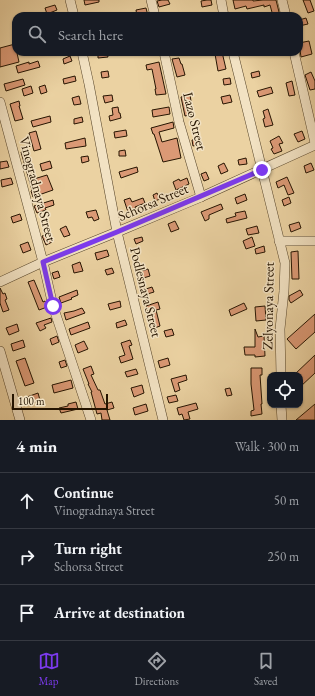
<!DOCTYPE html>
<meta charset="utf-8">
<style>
:root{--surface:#171b24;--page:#20242c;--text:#f1f3f6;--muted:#9ea1a6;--line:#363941;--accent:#7c3aed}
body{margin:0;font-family:"EB Garamond",serif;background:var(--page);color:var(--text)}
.controls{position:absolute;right:12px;bottom:12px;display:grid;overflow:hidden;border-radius:8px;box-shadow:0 1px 3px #0004}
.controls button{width:36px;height:36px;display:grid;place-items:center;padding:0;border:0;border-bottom:1px solid var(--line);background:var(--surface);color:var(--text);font:20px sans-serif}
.scale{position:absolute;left:12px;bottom:10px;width:96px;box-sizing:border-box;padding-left:4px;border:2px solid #251401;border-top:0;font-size:11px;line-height:14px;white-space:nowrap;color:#251401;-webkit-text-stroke:3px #f2e2c3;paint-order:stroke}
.stop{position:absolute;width:12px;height:12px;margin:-9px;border:3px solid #7c3aed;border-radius:50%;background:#fff}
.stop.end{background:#7c3aed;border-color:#fff;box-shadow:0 1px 4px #0008}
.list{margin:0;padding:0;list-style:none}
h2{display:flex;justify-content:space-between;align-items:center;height:52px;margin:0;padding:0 16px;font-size:17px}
h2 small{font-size:13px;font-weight:400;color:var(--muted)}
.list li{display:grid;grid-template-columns:26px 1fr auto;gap:12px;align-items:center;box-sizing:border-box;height:56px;padding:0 16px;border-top:1px solid var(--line)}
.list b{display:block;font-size:15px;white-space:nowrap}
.list p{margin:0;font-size:13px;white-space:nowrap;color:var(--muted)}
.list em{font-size:13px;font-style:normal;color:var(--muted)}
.icon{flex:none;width:22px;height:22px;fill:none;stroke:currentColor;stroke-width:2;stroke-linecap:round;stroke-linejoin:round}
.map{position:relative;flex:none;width:315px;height:420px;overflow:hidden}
.search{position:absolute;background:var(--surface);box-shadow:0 1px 3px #0004;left:12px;right:12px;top:12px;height:44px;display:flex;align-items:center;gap:10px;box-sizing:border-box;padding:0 14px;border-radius:12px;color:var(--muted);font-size:15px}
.sheet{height:220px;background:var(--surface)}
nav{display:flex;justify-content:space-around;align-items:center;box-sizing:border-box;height:56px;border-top:1px solid var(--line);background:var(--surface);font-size:11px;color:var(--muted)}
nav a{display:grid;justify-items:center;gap:2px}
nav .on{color:var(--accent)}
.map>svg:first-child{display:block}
.building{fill:#db9975;stroke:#251401}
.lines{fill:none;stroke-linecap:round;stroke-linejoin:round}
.minor-casing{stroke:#564429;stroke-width:10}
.minor{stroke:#f2e2c3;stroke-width:9}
.route{stroke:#7c3aed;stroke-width:5}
.labels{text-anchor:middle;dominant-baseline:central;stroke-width:3;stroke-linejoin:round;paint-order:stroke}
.street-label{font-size:14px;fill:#251401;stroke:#f2e2c3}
</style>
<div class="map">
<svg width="315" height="420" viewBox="0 0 315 420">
<rect width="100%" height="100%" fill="#ebd2a2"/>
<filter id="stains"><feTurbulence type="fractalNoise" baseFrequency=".005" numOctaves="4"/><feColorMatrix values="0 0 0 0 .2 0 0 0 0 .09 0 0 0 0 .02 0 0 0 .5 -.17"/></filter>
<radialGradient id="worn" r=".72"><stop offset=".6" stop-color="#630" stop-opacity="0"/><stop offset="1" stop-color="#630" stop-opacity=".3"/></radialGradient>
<!-- building -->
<g class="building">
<path d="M84,0H99V2L85,5Z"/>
<path d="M162,0H168L170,4L159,7L157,1Z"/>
<path d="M207,0H211L212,5L202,7L201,1Z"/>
<path d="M233,0H253V1L263,0H276L280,16H273L270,5L264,7V5L247,9L246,6L235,9Z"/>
<path d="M303,0H310L314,11L308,13Z"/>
<path d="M55,5L57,10L47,14L45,8Z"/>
<path d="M146,8L148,16H137L136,10Z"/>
<path d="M306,18L308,24L299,26V20Z"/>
<path d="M309,41L312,54L301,57L299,43Z"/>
<path d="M15,44L19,62L0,67V48Z"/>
<path d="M98,52H107L108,57L98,58Z"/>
<path d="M222,52L226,69L218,71L215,54Z"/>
<path d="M70,56L72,61L64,64L63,59Z"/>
<path d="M179,58L181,64H182L185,75L177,77L172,59Z"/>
<path d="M38,61L40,67L18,73L16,66L29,62V64Z"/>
<path d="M159,62L166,94L156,95L155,89H156L152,69L147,70L146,65Z"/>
<path d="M108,71L109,77L102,78L101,72Z"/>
<path d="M259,71L260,76L252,78L251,73Z"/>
<path d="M311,72L315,81V89L310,90L305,75Z"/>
<path d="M75,76L76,81L64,84L63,79Z"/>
<path d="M230,78L231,84L224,85L223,79Z"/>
<path d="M23,79L25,85L6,91L4,84Z"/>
<path d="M292,81L295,95L289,96L286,83Z"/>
<path d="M45,85L47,92L41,94L39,87Z"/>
<path d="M31,86L33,93L24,96L22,89Z"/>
<path d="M271,87L273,93L259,97L257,91Z"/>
<path d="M112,95L113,101L105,103L103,96Z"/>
<path d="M190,95L191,101H190L193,114L185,116L181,97Z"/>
<path d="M230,95L232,102L223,104L221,97Z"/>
<path d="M79,96L81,104L74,105L72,98Z"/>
<path d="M19,101L20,106H19L23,119L15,121L10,104Z"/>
<path d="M118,107L119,113H120L121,118L110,121L109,116L113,115L112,108Z"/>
<path d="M169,107L170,114L153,117L152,110Z"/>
<path d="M268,109L273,125L265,127L263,119L265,118L263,111Z"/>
<path d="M50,116L51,122L33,127L31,121Z"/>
<path d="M82,117L83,122L74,124V119Z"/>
<path d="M173,122L174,128L159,132L162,142L177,138L181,158L163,162L154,134H153L151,128Z"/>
<path d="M126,130L127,136L115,138L114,132Z"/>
<path d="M36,131L41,149L34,151L29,133Z"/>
<path d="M302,131L305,139L298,142L294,134Z"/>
<path d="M279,136L283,143L279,144L282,151L274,154L271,149L273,148L270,141Z"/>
<path d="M85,138L86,146L66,149L65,143Z"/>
<path d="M199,138L201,144L193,146L192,140Z"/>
<path d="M125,150L126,156H119V151Z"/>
<path d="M25,151L34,179L47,175L53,190L33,197L31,191L32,190L21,152Z"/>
<path d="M88,156L89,161L82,163L81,157Z"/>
<path d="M246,158L247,164L239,165L238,160Z"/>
<path d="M7,161L9,167L0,169V162Z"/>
<path d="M50,161L52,168L42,171L40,164Z"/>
<path d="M224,163L228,171L221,174L218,166Z"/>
<path d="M311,163L314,170L306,173L304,166Z"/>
<path d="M137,167L138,172L121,178L119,172Z"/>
<path d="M206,172L209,179L204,181L201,174Z"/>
<path d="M287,177L294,193L288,195L284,185L278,188L276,182Z"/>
<path d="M11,178L13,184L2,187L1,180Z"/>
<path d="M187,178L189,184L176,190L173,182L179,179L180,181Z"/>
<path d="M157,193L160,199L155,201L153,195Z"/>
<path d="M245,194L247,200L237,204L235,198Z"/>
<path d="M289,197L291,203L284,206L282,200Z"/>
<path d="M130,198L132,202L143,198L145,203L135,207L136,210L128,212L124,200Z"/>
<path d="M53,200L54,205L45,208L46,210L37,213L34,206Z"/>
<path d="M221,204L223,209L209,215V219L205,221L201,212Z"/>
<path d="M96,210L99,219L94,221L92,217L88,218L86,212Z"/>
<path d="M245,211L247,218L227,223L226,219L236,216L235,213Z"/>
<path d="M20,214L22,220L13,223L11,217Z"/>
<path d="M175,221L179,229L171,232L168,224Z"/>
<path d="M299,222L301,228L291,232L289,225Z"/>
<path d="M66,226L70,235L64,237L60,229Z"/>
<path d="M257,226L259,233L248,235L246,229Z"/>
<path d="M49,234L52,242L46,245L42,236Z"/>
<path d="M142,237L143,241L136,244L134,239Z"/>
<path d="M252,237L255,246L246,249L243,241Z"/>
<path d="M28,242L31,250L23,253L20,245Z"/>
<path d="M264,246L265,252L256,254L255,249Z"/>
<path d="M107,250L109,256L97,260L95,253Z"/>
<path d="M298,251L299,279H292L291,252Z"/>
<path d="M80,262L83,271L74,273L72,265Z"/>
<path d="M112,268L114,273L107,275L105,270Z"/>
<path d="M148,269L150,276L140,279L138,272Z"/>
<path d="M58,271L60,277L54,279L52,273Z"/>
<path d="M34,280L43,302L45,301L47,307L39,310L28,282Z"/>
<path d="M152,287L154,292L144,295L143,290Z"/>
<path d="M0,288L3,294L5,293L7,299L5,300L9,310L3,312L0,303Z"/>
<path d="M77,290L78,295L71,298L72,299L61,303L59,297Z"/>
<path d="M300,290L303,295L291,303L289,300V296Z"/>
<path d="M120,301L121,307L110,310L108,304Z"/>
<path d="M158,302L160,309L156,310L160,326L152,329L149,321H151L146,306Z"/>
<path d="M244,303L247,309L231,316L229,310Z"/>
<path d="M265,306L266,320L256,321L255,307Z"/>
<path d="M82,308L85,313L66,320L64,313L74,311Z"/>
<path d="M315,314V332L296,349L287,339Z"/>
<path d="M51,318L52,322L44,325L46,328L40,331L36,323Z"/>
<path d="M125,320L127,325L117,328L116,323Z"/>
<path d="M88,322L90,328L71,335L69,329Z"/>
<path d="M17,324L19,331L9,335L6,328Z"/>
<path d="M172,329L174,335L166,337L164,331Z"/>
<path d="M255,329L258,337L264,336L265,356L255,357V355H245L244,347H255Z"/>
<path d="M57,336L59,342L52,345L50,339Z"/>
<path d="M23,340L25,347L13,351L11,344Z"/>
<path d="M130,340L132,345L129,346L133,359L121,363L119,357L125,355L121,343Z"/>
<path d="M84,341L88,349L78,353L75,345Z"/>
<path d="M315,355V373L300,387V375H294Z"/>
<path d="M25,358L34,383L25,386L16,361Z"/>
<path d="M168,358L170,365L160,368L158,361Z"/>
<path d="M65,360L67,366L61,368L59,362Z"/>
<path d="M91,366L94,374L91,375L98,390H100L105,404L112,402L114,408L107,410L110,420H102L101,413L97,414L91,392H92L88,384H89L83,369Z"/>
<path d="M251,368H262V375H260L262,404H261L262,414L251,416V411L254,410L251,384Z"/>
<path d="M136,369L138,374L127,377L125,372Z"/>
<path d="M186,375L187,380L178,383L180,390L175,392L171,379Z"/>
<path d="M71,380L73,388L54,393L52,385Z"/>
<path d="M142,385L144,393L134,397L131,388Z"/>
<path d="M230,388L232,395L227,396L225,389Z"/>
<path d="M38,393L40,400L30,404L27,397Z"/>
<path d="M176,395L178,401L169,403L167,397Z"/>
<path d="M76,402L78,409L61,413L59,408L68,406V404Z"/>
<path d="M196,403L198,409L188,412L190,419L184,420L182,414L179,415L177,408Z"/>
<path d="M146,404L148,411L135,415L133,408Z"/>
<path d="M315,404V420H296Z"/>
</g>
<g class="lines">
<defs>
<g id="minor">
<path d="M70,0L74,16"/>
<path d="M151,0L155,16"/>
<path d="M221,0L224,16"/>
<path d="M282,0L286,16"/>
<path d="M82,52L89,84L117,232L163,420"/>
<path d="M164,52L179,122L201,197"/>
<path d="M233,52L285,263L284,291L280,329L281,375"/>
<path d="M294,52L315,143"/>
<path d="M0,102L43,262L53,306L91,420"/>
<path d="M279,241H315"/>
<path d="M0,282L43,262L117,232L201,197L315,145"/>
<path d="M0,351L20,420"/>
<path d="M281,405L282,420"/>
</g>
</defs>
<!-- minor casing -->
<use href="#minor" class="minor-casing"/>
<!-- minor -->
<use href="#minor" class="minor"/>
</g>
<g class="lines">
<!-- route -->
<path class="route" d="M53,306L43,262L117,232L262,170"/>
</g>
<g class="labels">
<!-- street labels -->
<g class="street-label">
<text transform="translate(195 121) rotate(76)">Lazo Street</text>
<text transform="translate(38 189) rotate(75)">Vinogradnaya Street</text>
<text transform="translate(153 202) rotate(-23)">Schorsa Street</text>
<text transform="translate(146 292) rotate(76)">Podlesnaya Street</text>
<text transform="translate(268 306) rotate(-89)">Zelyonaya Street</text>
</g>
</g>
<rect width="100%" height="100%" filter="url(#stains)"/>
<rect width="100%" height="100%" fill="url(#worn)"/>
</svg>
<div class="controls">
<button><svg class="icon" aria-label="locate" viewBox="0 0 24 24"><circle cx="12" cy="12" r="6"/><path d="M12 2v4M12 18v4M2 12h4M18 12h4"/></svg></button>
</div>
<div class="scale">100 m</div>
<div class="stop" style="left:53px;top:306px"></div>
<div class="stop end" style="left:262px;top:170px"></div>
<div class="search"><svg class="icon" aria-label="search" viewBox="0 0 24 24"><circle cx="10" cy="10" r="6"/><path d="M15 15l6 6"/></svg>Search here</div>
</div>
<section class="sheet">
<h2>4 min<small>Walk · 300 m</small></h2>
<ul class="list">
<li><svg class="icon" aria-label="ahead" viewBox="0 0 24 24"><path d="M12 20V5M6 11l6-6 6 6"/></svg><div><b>Continue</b><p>Vinogradnaya Street</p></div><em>50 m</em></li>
<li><svg class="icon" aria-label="right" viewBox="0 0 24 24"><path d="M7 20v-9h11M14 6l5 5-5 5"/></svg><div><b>Turn right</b><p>Schorsa Street</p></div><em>250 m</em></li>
<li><svg class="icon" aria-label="arrive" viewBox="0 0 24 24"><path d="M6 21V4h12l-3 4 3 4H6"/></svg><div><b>Arrive at destination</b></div></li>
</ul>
</section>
<nav>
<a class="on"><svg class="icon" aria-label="map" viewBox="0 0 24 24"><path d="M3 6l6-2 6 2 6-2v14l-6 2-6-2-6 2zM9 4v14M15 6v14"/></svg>Map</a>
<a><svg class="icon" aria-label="directions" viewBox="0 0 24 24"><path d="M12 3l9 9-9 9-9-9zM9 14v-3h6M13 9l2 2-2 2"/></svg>Directions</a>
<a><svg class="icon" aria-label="saved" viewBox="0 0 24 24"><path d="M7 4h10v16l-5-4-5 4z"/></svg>Saved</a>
</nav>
